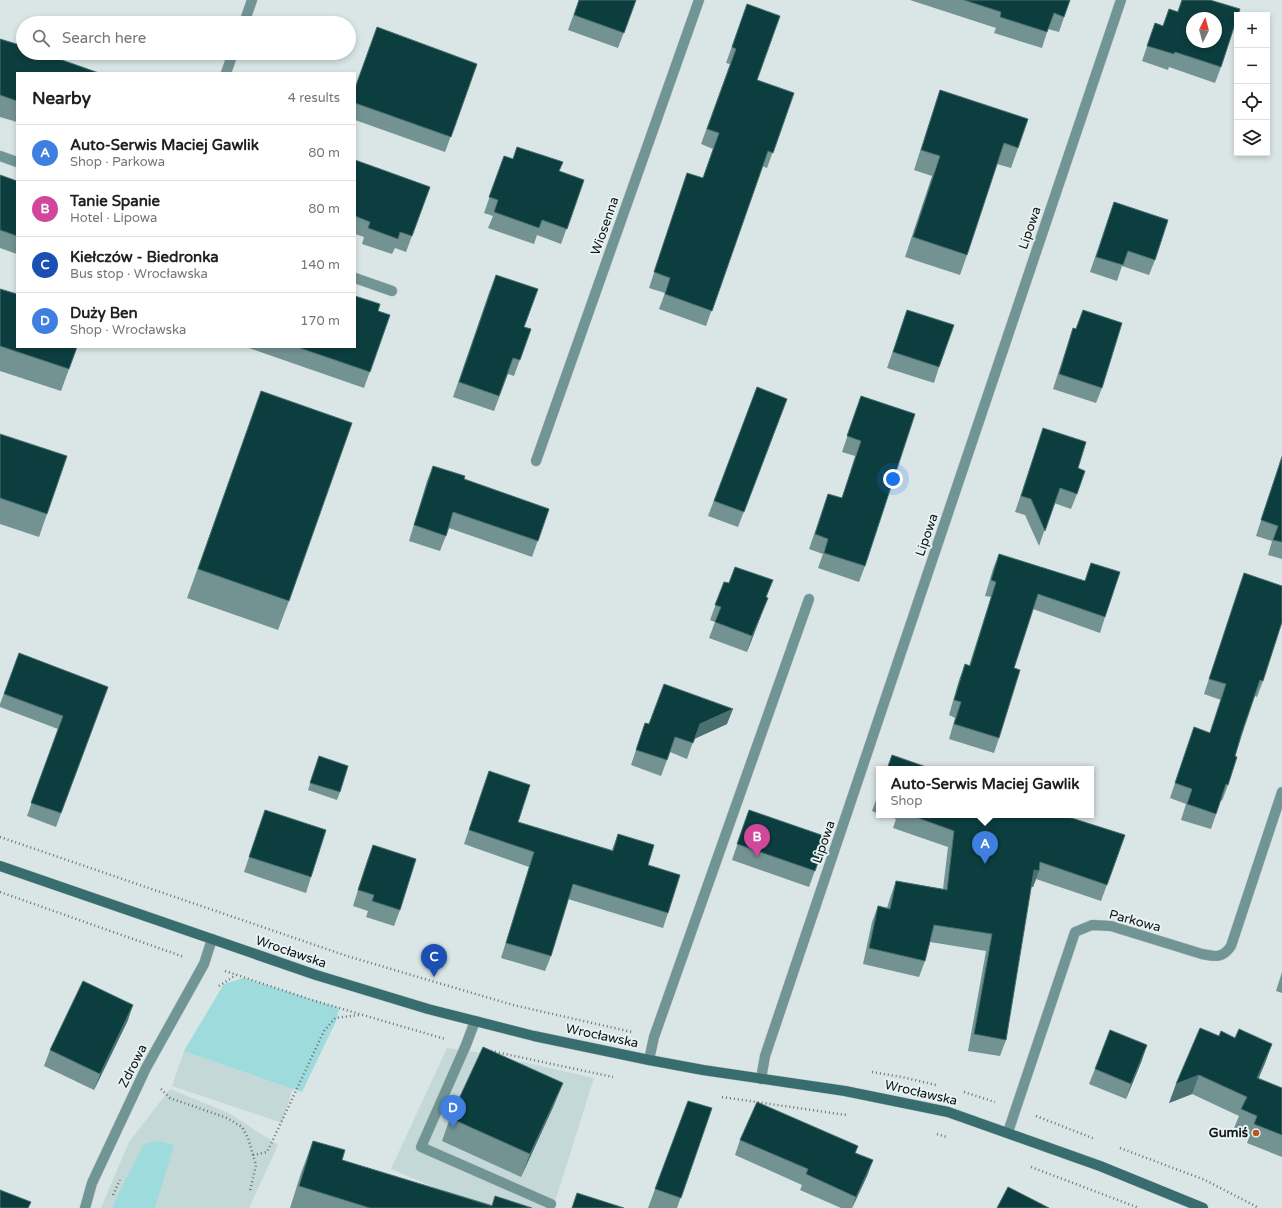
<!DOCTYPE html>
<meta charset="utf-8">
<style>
:root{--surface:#fff;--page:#f2f2f2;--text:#202124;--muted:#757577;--line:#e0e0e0;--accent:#bb591d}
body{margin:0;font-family:"Varela Round",sans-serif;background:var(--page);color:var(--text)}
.controls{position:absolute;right:12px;top:12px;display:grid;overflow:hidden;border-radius:0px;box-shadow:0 2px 6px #0003}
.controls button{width:36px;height:36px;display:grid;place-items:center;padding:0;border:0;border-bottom:1px solid var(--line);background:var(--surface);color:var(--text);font:20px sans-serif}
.compass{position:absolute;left:1186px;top:12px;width:36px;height:36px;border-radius:50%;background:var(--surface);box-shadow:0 2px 6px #0003;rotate:6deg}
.you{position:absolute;left:893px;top:479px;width:14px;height:14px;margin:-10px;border:3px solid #fff;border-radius:50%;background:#1a73e8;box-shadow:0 0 0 6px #1a73e833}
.badge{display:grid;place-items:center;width:26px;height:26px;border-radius:50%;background:var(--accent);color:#fff;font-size:13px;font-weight:700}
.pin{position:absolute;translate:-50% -33px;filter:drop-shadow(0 1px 2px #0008)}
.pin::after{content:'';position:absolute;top:21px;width:14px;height:12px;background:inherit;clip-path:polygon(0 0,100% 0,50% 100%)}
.popup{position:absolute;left:876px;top:766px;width:218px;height:52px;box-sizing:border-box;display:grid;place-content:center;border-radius:0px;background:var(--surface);filter:drop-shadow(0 1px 3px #0005);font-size:13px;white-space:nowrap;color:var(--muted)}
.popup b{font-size:15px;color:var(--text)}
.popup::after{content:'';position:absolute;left:50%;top:100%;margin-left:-8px;border:8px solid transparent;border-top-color:var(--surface)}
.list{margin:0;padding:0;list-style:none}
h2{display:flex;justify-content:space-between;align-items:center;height:52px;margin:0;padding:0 16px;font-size:17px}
h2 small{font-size:13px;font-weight:400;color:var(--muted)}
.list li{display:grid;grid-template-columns:26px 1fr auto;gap:12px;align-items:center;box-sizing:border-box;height:56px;padding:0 16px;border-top:1px solid var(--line)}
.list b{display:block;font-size:15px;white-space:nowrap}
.list p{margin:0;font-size:13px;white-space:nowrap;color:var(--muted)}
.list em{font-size:13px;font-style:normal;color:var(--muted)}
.icon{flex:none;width:22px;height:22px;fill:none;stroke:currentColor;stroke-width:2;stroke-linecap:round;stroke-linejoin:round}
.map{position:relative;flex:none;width:1282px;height:1208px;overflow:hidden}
.search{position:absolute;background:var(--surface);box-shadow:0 2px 6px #0003;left:16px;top:16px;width:340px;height:44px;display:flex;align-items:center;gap:10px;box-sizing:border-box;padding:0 14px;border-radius:22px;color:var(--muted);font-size:15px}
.panel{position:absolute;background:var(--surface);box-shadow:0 2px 6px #0003;left:16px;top:72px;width:340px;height:276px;border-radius:0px}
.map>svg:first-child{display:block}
.built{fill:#c4d8d8}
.green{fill:#9ddbdc}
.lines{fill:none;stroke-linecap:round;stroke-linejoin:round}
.lane-casing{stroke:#bac3c3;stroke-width:11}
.street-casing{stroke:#bac3c3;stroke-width:11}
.secondary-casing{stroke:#bac3c3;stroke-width:11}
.path{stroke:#6b7272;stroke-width:2.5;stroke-dasharray:1 3;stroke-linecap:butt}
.lane{stroke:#719494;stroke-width:10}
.street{stroke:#719494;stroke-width:10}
.secondary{stroke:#376d6f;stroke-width:10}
.wall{fill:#739292}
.shaded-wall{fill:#4a7071}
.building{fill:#0c3e3f;stroke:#4a7071;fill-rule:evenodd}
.poi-dot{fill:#bb591d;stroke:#e7f2f2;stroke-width:1.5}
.labels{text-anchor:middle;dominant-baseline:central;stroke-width:4;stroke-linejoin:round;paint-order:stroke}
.street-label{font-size:13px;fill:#101313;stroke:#e7f2f2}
.poi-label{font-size:13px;font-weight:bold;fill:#101313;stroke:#e7f2f2;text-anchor:end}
</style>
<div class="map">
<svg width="1282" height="1208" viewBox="0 0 1282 1208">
<rect width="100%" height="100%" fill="#dae5e5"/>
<!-- built -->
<g class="built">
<path d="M447,1048L483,1053L594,1078L553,1208H483L391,1169Z"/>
<path d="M184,1051L293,1088L282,1123L172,1086Z"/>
<path d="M170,1089L229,1113L278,1145L249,1208H101L129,1142Z"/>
</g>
<!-- green -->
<g class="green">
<path d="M244,978L339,1008L336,1021L302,1092L184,1051L224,984Z"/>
<path d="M159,1141L174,1145L155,1208H113L116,1199L144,1144Z"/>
</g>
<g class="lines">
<defs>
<g id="lane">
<path d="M475,1021L466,1045L421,1147L551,1204"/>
<path d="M649,1060L654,1037L809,599"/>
</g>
<g id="street">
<path d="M244,23L252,0"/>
<path d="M226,73L233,53"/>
<path d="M0,156L17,162"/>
<path d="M355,278L392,291"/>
<path d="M536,461L699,0"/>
<path d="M761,1079L765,1056L1121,0"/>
<path d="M1008,1132L1075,932L1092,925L1111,926L1202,954C1216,957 1223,958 1231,946L1282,792"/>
<path d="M85,1208L92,1183L146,1068L204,964L212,939"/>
</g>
<path id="secondary" d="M0,866L316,975L428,1009L534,1036L649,1060L703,1070L845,1091L948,1112L1100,1166L1203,1208"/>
</defs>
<!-- lane casing -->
<use href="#lane" class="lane-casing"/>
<!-- street casing -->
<use href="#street" class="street-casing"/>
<!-- secondary casing -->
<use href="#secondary" class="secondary-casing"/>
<!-- path -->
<g class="path">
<path d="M0,837L347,956L513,1005L632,1032"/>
<path d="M0,892L184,957"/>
<path d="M225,971L312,1000L445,1039"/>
<path d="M219,986L236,975"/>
<path d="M491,1051L613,1077"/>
<path d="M872,1072L902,1077L936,1085"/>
<path d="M161,1089L170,1098L227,1118L242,1127L248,1138L256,1165L250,1191"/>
<path d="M964,1092L995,1102"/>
<path d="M722,1097L846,1115"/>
<path d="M1036,1116L1095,1139"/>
<path d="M937,1134L947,1137"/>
<path d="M1120,1148L1205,1180L1259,1208"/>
<path d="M253,1155L267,1152L271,1144L324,1031L335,1018L359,1015"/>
<path d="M1031,1167L1139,1208"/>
<path d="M113,1195L120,1180"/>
</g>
<!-- lane -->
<use href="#lane" class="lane"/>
<!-- street -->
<use href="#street" class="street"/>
<!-- secondary -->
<use href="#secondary" class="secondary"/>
</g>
<!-- wall -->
<g class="wall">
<path d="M579,0H636L618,48L568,30Z"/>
<path d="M910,0H1070L1059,32L1048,29L1042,48L994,33L996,28Z"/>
<path d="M1182,0L1221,67L1215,83L1169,67L1168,70L1142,61L1155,23L1163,26L1169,9L1177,12Z"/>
<path d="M747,4L757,80L794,93L767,168L762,166L706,326L659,309L665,293L649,288L687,173L703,178L713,149L701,144L730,64L726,63Z"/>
<path d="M0,39L17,73V122L0,117Z"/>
<path d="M477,64L445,152L355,120V88Z"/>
<path d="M940,90L1018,148L1011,168L997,164L967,255L960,275L905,257L932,176L914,170L933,111Z"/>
<path d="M504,156L513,159L560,171L584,180L561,244L537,235L534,244L488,228L493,216L484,213Z"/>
<path d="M355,160L430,187L406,252L395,248L392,254L362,244L364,237L355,234Z"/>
<path d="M0,175L17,181V254L0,248Z"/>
<path d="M1114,202L1155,260L1149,275L1122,266L1117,281L1090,272Z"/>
<path d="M0,289L69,369L61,391L0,371Z"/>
<path d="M490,290L524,327L531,329L514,376L508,374L494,411L453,397Z"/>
<path d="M907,310L939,367L934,383L887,368Z"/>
<path d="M1083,310L1102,388L1096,403L1053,389L1068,343L1073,328L1076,329Z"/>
<path d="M378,311L390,315L364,388L246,347H355Z"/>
<path d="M757,387L787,399L738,527L708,516Z"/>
<path d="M861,396L865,566L859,582L818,568L823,554L809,549L828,494L842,498L855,456L842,452Z"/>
<path d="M251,420L289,601L278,630L187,598Z"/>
<path d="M1043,428L1078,468L1077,494L1071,509L1054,503L1039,546L1025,515L1015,512Z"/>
<path d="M0,434L47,514L39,537L0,524Z"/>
<path d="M1282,455V559L1268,555L1272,541L1256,536Z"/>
<path d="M433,466L464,479L549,509L532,557L449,528L440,551L409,541L427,481Z"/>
<path d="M999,554L1085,581L1091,563L1105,617L1100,633L1033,609L1014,668L999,738L994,753L949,739L955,718L949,715L959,680L965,664L969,666L991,597L985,596L993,569Z"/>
<path d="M1244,573L1263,681L1257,697L1255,696L1235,756L1228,785L1222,801L1221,800L1211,829L1181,820L1186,804L1170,798L1194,727L1210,733L1221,700L1204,694Z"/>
<path d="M724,582L766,597L762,613L747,652L709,638L715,622L710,620Z"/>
<path d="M19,653L108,687L56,827L27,816L58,729L0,707V704Z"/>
<path d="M645,723L649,724H727L694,739L687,759L670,752L661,776L631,765Z"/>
<path d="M319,756L340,792L337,800L308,790Z"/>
<path d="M489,771L518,822L612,850L618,834L648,865L668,913L663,928L568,899L551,956L545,971L501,958L529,867L464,844Z"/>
<path d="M879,792V814L872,811Z"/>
<path d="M265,810L311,877L306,893L244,872Z"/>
<path d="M749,810L827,837L809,887L732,860Z"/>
<path d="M883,815H1062L1125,835L1101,901L1036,879L1033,887H1031L1006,1040L1000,1056L968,1051L986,951L930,942L925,961L919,977L863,964L872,922L878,906L887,908L890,898L896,881L943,889L948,847L893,828L896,819Z"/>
<path d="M373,845L400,910L394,926L366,917L368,911L353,906L367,861Z"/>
<path d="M1282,972V993L1276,991Z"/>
<path d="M128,1020L94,1090L44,1066L50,1050Z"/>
<path d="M1219,1036L1235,1038L1272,1044L1265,1063L1259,1078L1282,1088V1157L1247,1143L1250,1135L1234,1128L1239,1116L1192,1094L1169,1103Z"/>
<path d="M1142,1060L1126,1099L1089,1084L1095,1069Z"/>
<path d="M688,1101L712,1108L677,1208H648Z"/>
<path d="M554,1105L521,1177L442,1141L450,1118Z"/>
<path d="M740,1140L856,1153L873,1160L867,1176L852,1208H841L800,1190L802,1185L735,1155Z"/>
<path d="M313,1141L342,1160L492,1205L495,1196L532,1208H290L301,1173Z"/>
</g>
<!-- shaded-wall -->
<g class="shaded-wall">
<path d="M768,598L762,613L747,652L752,636Z"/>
<path d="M733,709L727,724L694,739L700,724Z"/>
<path d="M1034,870L1039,871L1033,887H1028Z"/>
<path d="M133,1005L128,1020L94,1090L100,1074Z"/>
<path d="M1272,1044L1265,1063L1250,1097L1257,1078Z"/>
<path d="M1147,1045L1142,1060L1126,1099L1131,1084Z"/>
<path d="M1199,1075L1192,1094L1169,1103L1176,1084Z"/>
<path d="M563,1083L554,1105L521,1177L530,1154Z"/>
<path d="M873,1160L867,1176L852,1208L856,1197Z"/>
</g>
<!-- building -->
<g class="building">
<path d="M579,0H636L624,33L574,15Z"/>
<path d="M964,0H1070L1064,17L1054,13L1047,32L1000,17L1001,12Z"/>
<path d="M1182,0H1210L1240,9L1238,15H1237V18L1221,67L1175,52L1174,54L1147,46L1155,23L1163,26L1169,9L1178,12ZM1192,18H1216V42H1192Z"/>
<path d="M747,4L780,16L757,80L794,93L773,153L768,151L712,311L665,294L670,278L654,272L687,173L703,178L719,133L707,129L736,49L732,47Z"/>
<path d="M377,27L477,64L451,137L355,103V88Z"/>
<path d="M0,39L23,46V53H42L99,73H17V101L0,95Z"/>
<path d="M940,90L1028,119L1018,148L1004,143L967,255L913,237L940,156L921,150Z"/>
<path d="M517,147L563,162L559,171L584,180L567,229L542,220L539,228L494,212L498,200L489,197L504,156L513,159Z"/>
<path d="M355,160L430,187L412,236L400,232L398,239L368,228L370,222L355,216Z"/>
<path d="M0,175L17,181V236L0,230Z"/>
<path d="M1114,202L1168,220L1155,260L1128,251L1123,265L1096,257Z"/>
<path d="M496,275L538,289L524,327L531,329L520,360L513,358L499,396L459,382Z"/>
<path d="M0,289L17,294V347H77L69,369L0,346Z"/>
<path d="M355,296L380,304L378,311L390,315L370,372L297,347H355Z"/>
<path d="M907,310L954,325L939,367L893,352Z"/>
<path d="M1083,310L1122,323L1102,388L1059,374L1073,328L1076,329Z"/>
<path d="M757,387L787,399L744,512L714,501Z"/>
<path d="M261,391L352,423L289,601L198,569Z"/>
<path d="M861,396L915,414L865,566L824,553L828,539L815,534L828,494L842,498L861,441L847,436Z"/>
<path d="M1043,428L1086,442L1078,468L1085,471L1077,494L1060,488L1045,531L1031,499L1021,496Z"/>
<path d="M0,434L67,456L47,514L0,498Z"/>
<path d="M1282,457V542L1273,540L1278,526L1261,520Z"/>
<path d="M433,466L465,476L464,479L549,509L538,541L453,512L446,536L414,525Z"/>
<path d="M999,554L1085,581L1091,563L1120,572L1105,617L1038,594L1014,668L1020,670L999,738L954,724L961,702L954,700L965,664L970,666L996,582L991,580Z"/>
<path d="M735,567L773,580L766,597L768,598L752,636L715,622L721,607L715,605L724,582L729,583Z"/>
<path d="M1244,573L1282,586V622L1263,681L1260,680L1242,732L1235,756L1237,757L1228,785L1226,784L1216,814L1187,804L1192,789L1175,783L1194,727L1210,733L1226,684L1209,679Z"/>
<path d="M19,653L108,687L61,813L31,803L63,716L4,694Z"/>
<path d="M664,684L733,709L700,724L693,743L675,737L667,760L636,750L645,723L649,724Z"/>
<path d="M892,755L932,769H887Z"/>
<path d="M319,756L348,766L340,792L310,783Z"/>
<path d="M489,771L530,785L518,822L613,851L618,834L654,845L648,865L680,875L668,913L573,884L551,956L506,943L534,852L469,830Z"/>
<path d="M265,810L326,830L311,877L249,857Z"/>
<path d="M749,810L827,837L815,871L737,844Z"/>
<path d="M910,815H1062L1125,835L1107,885L1040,862L1039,871L1034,870L1006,1040L974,1034L992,934L934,925L925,961L869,948L878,906L890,909L896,881L947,890L954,831Z"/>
<path d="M373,845L416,859L400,910L372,901L374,895L358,890Z"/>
<path d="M83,981L133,1005L100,1074L50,1050Z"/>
<path d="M1200,1028L1219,1036L1221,1031L1235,1038L1239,1029L1272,1044L1257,1078L1282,1088V1135L1254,1124L1257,1116L1241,1109L1247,1097L1199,1075L1176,1084Z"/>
<path d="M1110,1030L1147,1045L1131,1084L1095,1069Z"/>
<path d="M483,1047L563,1083L530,1154L450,1118Z"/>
<path d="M688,1101L712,1108L681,1198L655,1189Z"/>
<path d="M757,1102L858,1146L855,1153L873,1160L856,1197L806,1174L808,1169L740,1140Z"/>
<path d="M313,1141L345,1150L342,1160L492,1206L495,1196L532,1208H370L299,1186Z"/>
<path d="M1008,1187L1049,1208H997Z"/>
<path d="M0,1190L31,1202L28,1208H0Z"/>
<path d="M577,1193L624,1208H572Z"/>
</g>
<!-- markers -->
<circle class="poi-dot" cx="1256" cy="1133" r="4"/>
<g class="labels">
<!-- street labels -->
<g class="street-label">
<text transform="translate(605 226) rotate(-71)">Wiosenna</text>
<text transform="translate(1030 228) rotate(-71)">Lipowa</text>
<text transform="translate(927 535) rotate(-71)">Lipowa</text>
<text transform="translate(824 842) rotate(-71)">Lipowa</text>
<text transform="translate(1135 921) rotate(15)">Parkowa</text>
<text transform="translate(291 952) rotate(19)">Wrocławska</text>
<text transform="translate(602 1036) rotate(12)">Wrocławska</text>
<text transform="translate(133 1066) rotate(-63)">Zdrowa</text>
<text transform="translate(921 1093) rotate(13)">Wrocławska</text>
</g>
<!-- poi labels -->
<g class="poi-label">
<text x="1248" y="1133">Gumiś</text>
</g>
</g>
</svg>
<div class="controls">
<button>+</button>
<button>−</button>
<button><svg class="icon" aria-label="locate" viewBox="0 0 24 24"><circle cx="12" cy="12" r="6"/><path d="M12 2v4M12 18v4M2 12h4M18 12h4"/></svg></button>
<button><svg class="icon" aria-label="layers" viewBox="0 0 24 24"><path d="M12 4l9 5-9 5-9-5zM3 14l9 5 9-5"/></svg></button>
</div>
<svg class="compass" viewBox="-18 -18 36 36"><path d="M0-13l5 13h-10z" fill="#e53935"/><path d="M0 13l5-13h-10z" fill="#757577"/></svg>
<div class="you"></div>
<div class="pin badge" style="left:985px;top:864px;background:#3f7fe0">A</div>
<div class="popup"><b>Auto-Serwis Maciej Gawlik</b>Shop</div>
<div class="pin badge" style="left:757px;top:857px;background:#d1479c">B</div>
<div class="pin badge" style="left:434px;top:977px;background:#1a4fb4">C</div>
<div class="pin badge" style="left:453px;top:1128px;background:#3f7fe0">D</div>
<div class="search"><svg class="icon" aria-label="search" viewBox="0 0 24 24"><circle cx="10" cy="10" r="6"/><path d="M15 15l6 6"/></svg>Search here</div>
<section class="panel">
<h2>Nearby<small>4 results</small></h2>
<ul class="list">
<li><span class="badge" style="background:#3f7fe0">A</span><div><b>Auto-Serwis Maciej Gawlik</b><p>Shop · Parkowa</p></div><em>80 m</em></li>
<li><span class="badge" style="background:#d1479c">B</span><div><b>Tanie Spanie</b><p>Hotel · Lipowa</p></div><em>80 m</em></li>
<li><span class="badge" style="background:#1a4fb4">C</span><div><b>Kiełczów - Biedronka</b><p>Bus stop · Wrocławska</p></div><em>140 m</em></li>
<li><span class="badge" style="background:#3f7fe0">D</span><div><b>Duży Ben</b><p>Shop · Wrocławska</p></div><em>170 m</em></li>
</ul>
</section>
</div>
